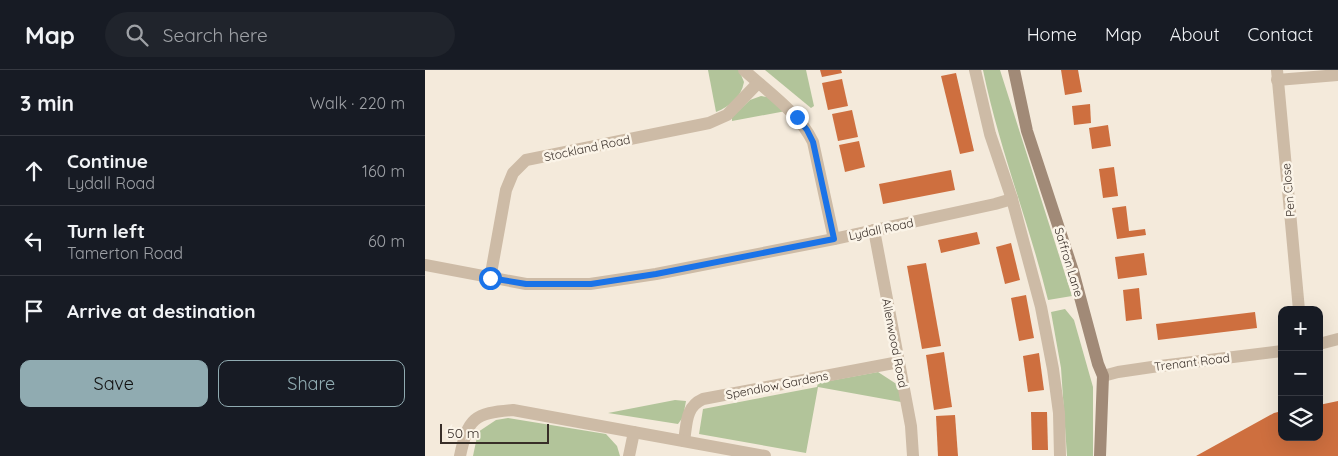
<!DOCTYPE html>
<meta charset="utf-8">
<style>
:root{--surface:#171b24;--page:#20242c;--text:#f1f3f6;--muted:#9ea1a6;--line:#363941;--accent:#90abb1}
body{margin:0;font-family:Quicksand,sans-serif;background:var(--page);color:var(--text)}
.controls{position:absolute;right:15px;bottom:15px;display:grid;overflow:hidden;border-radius:10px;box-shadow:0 5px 20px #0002}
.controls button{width:45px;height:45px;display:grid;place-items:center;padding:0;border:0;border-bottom:1px solid var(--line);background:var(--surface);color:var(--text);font:25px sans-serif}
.scale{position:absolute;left:15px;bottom:12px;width:109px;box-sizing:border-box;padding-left:5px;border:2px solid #382e28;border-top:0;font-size:14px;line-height:18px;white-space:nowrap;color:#382e28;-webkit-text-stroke:4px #fbf4e8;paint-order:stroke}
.stop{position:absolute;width:15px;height:15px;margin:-11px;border:4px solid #1a73e8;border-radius:50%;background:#fff}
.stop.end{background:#1a73e8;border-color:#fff;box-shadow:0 1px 5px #0008}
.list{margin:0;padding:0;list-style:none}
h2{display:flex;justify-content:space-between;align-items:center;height:65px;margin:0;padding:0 20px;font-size:21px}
h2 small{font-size:16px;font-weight:400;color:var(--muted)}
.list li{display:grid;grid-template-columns:32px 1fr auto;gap:15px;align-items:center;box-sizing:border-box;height:70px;padding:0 20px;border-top:1px solid var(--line)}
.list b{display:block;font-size:19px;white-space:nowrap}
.list p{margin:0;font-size:16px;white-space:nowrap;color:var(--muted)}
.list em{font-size:16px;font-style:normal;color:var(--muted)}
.actions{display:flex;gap:10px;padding:15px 20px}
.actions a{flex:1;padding:11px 0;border:1px solid var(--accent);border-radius:10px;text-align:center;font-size:18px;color:var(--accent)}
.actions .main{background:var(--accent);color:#111}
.icon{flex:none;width:28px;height:28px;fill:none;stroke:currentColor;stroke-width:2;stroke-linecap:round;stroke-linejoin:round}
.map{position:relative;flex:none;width:913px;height:386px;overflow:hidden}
header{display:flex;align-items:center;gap:30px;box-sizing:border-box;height:70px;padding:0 25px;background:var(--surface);border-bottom:1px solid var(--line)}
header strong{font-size:24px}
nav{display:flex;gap:28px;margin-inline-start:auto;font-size:18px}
.search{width:350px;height:45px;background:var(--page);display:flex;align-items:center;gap:12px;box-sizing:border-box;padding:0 18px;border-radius:28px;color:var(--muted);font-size:19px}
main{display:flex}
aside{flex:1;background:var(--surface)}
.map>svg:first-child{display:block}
.green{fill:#b2c49a}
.building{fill:#ce6f3f}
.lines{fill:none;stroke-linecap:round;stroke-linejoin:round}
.street{stroke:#cdbba6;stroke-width:12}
.secondary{stroke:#a18a77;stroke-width:12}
.route{stroke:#1a73e8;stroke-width:6}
.labels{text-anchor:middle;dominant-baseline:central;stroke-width:5;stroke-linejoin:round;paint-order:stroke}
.street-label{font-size:12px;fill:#382e28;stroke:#fbf4e8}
</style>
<header>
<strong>Map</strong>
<div class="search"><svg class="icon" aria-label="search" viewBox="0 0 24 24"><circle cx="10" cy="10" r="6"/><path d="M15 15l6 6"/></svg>Search here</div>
<nav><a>Home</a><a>Map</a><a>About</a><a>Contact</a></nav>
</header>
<main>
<aside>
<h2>3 min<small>Walk · 220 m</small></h2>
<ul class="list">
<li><svg class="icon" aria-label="ahead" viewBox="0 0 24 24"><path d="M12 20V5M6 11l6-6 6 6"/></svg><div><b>Continue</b><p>Lydall Road</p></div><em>160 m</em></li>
<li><svg class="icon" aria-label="left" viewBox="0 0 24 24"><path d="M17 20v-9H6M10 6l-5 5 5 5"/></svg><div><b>Turn left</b><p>Tamerton Road</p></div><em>60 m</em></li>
<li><svg class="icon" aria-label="arrive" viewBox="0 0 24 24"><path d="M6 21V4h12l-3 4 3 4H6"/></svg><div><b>Arrive at destination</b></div></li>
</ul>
<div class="actions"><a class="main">Save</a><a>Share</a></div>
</aside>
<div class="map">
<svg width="913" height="386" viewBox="0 0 913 386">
<rect width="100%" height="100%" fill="#f4eadb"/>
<!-- green -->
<g class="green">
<path d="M283,0H314L319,12C316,28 305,36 291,42Z"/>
<path d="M340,0H381L389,36L386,38Z"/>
<path d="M558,0H575L647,226L623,230C604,153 574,78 558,0Z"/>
<path d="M336,26L342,27L361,41L307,51V47L325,30Z"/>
<path d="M640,239L649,250L668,317V386H642L636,298L626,242Z"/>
<path d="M453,302L473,315L476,332L393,317L381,383L274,364L278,339L392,317L393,313Z"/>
<path d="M250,330L261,331L258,347L253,354L183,343Z"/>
<path d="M83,348L181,364L192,376L195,386H48L53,362L71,350Z"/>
</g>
<!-- building -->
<g class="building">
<path d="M395,0H416L417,3L397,7Z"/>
<path d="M636,0H653L657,22L640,25Z"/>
<path d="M531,3L549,81L535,84L516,6Z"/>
<path d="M417,9L423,36L403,40L397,13Z"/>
<path d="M665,34L666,53L649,55L647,36Z"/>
<path d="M427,40L433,67L413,71L407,44Z"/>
<path d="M683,55L686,76L667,79L664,58Z"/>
<path d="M434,71L440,97L420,102L414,75Z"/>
<path d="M689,97L693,126L678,128L674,99Z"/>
<path d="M526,100L530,120L458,134L454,114Z"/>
<path d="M701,136L704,161L720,159L721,165L692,169L687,138Z"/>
<path d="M552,162L555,174L516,183L513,170Z"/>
<path d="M586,173L595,210L580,214L571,177Z"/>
<path d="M719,183L722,205L693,209L690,187Z"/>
<path d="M501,193L516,276L497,279L482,196Z"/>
<path d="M714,218L717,249L701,251L698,220Z"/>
<path d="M601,225L609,268L594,271L586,228Z"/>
<path d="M830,242L832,258L733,270L731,254Z"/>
<path d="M519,282L527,337L509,340L501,285Z"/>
<path d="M614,283L619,320L603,322L598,286Z"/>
<path d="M913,331V386H771L849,343L857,341V367H894V335Z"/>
<path d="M606,342H622L623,380H607Z"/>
<path d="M530,345L533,386H513L511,346Z"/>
</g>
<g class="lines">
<!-- street -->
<g class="street">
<path d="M319,0C343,22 374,43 388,72L409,169"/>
<path d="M550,0L565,64L587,129L616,237L628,299L634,343L635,386"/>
<path d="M852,0L874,240"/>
<path d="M852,10L913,5"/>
<path d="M449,160L486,356L488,386"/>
<path d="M0,195L101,214H165L231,204L409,169L570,134L587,129"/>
<path d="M65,209L81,120L88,103L101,90L284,53L302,45L333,13"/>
<path d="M894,274L913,269"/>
<path d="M678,306L693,302L727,297L857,281"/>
<path d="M259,371C262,354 260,337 278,329L474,292"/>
<path d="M35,386C43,348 49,343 88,340L340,386"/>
<path d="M204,386L209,362"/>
</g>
<!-- secondary -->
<path class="secondary" d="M589,0L602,61L648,201L673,294L678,306L675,386"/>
</g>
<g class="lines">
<!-- route -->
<path class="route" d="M65,208L101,214H166L231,204L409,169L388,72L382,60L372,47"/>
</g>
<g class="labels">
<!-- street labels -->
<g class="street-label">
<text transform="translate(162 78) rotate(-12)">Stockland Road</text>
<text transform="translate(863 120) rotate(-95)">Pen Close</text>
<text transform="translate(456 159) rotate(-12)">Lydall Road</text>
<text transform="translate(644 192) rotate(73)">Saffron Lane</text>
<text transform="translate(470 273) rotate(79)">Allenwood Road</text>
<text transform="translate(767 292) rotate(-7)">Trenant Road</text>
<text transform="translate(352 315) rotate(-11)">Spendlow Gardens</text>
</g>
</g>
</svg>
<div class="controls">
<button>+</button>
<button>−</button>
<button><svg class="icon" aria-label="layers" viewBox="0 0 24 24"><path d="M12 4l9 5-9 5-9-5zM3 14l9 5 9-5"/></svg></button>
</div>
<div class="scale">50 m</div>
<div class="stop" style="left:65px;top:208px"></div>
<div class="stop end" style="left:372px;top:47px"></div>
</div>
</main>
